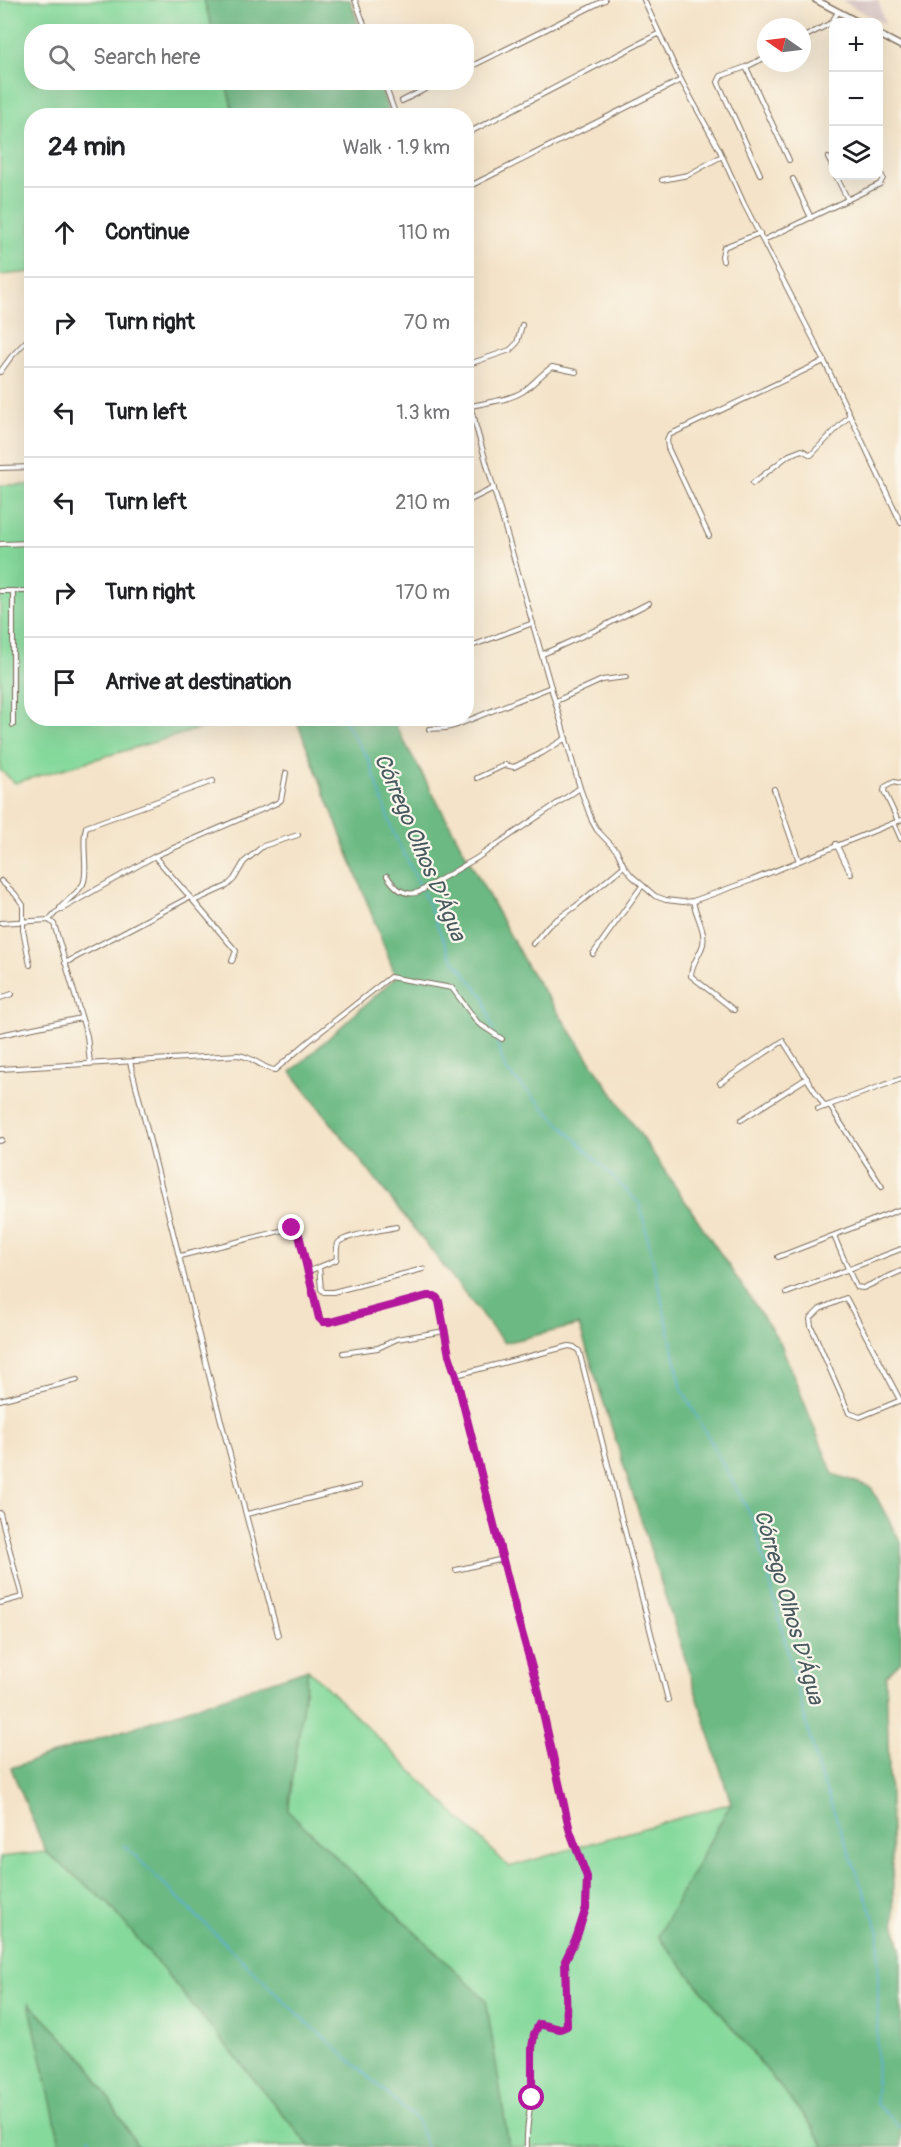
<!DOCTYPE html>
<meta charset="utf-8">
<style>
:root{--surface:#fff;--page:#f2f2f2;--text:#202124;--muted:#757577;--line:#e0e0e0}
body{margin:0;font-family:Pangolin,sans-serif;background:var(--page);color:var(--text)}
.controls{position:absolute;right:18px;top:18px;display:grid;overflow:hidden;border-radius:12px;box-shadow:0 6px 24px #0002}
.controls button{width:54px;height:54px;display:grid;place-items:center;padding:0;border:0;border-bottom:2px solid var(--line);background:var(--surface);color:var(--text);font:30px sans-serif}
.compass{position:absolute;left:757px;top:18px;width:54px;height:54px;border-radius:50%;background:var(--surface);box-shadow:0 6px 24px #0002;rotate:284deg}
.stop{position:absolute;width:18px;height:18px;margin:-14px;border:4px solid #b5179e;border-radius:50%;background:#fff}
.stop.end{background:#b5179e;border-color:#fff;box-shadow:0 2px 6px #0008}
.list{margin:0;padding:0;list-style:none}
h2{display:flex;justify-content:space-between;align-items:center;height:78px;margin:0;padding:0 24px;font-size:26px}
h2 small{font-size:20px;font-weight:400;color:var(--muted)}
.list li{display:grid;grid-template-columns:39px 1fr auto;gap:18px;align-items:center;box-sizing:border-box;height:90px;padding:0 24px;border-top:2px solid var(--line)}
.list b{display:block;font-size:22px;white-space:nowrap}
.list em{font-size:20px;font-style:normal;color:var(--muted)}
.icon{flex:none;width:33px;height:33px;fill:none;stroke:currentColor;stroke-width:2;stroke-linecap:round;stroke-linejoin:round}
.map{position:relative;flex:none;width:901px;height:2147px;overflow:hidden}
.search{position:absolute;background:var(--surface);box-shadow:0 6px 24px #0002;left:24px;top:24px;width:450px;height:66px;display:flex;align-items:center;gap:15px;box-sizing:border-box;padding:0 21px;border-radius:24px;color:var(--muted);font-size:22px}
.panel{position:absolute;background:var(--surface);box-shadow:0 6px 24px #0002;left:24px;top:108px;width:450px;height:618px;border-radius:24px}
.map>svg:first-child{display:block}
.industrial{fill:#d2bfbf}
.green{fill:#85d99b;stroke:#60825c;stroke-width:1.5}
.forest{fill:#6cb983;stroke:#547250;stroke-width:1.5}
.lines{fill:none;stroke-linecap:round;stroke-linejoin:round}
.stream{stroke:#5fb0da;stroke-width:1.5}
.street-casing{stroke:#7c6b5a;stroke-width:6}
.secondary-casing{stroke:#7c6b5a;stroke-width:8}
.street{stroke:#fff;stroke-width:4}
.secondary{stroke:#fff;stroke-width:5}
.route{stroke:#b5179e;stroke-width:8}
.labels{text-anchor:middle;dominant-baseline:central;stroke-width:4.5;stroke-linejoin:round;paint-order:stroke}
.water-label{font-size:22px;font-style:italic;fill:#485960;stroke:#fbf7ec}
</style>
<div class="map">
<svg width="901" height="2147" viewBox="0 0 901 2147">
<rect width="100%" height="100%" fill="#fbf7ec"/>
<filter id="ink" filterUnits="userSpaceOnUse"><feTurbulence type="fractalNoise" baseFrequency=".0167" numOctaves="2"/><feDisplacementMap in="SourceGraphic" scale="12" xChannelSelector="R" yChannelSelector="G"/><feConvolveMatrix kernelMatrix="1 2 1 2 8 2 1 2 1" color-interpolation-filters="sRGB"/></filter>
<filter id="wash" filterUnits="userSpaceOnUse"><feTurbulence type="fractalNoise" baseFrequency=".008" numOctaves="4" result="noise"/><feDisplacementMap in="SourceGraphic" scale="24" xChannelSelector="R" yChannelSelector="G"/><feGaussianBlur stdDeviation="1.35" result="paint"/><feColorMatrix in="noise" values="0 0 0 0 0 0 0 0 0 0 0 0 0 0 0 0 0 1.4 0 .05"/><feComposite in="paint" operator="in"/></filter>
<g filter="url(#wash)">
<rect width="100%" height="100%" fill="#f4e3c8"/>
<!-- industrial -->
<path class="industrial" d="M841,0H878L885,24Z"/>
<!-- green -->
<g class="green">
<path d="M0,0H204L213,31L32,32V82L226,83L234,115L32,116L31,272L0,275Z"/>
<path d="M0,485H31L32,718L226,719L205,727L15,783L0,770Z"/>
<path d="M308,1669L509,1867L731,1803L658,1936L812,2126L825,2147H509L486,2000L288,1811Z"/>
<path d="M46,1852L108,1903L310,2147H138L88,2064L30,2004L61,2147H0V1857Z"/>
</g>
<!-- forest -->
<g class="forest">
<path d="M204,0H350L361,31H213Z"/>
<path d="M226,83H379L390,115H234Z"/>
<path d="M296,719H392L528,968L780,1342L833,1474L871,1487L901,1543V1661L886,1676L894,1922L901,1949V2147H825L812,2126L658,1936L731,1803L579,1325L504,1343L291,1072L396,977Z"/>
<path d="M308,1669L288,1811L486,2000L509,2147H310L108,1903L46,1852L11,1768Z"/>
<path d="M29,2003L88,2064L138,2147H61Z"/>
</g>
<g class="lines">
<!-- stream -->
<g class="stream">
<path d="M342,718L369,760L393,832L421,888"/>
<path d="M423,892L450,955L484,997L493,1031"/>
<path d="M495,1036L505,1069L640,1204L682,1389L754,1521L819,1772L879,1932L876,2103L901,2129"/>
<path d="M124,1845L290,2007L417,2120L426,2147"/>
<path d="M89,2137L96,2147"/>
</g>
</g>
</g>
<g filter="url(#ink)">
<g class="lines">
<defs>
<g id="street">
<path d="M355,0L367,32"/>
<path d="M644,0L681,80L719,149L744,204L819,350L901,523"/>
<path d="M802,38L831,23L838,12"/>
<path d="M746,67L789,160"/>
<path d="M466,69L605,0"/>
<path d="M384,82L396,116"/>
<path d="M402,101L439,82"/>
<path d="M466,134L658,34"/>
<path d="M828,158L834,169"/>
<path d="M760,174L718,82L721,76L746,67L766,57"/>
<path d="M836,176L848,200"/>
<path d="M793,179L811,218"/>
<path d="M662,180L688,175L722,156"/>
<path d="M466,188L681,80"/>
<path d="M764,240L880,184L883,178L878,168"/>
<path d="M723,261L722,256L724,247L760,233"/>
<path d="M466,365L510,350L517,343L522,325"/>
<path d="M0,372L11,357L32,335"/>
<path d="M466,392L580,788L592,821L597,830L617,851L624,866L632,876L655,896L666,900L683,902L693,901L752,880L901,820"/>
<path d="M471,406C487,402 507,401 522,392C533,385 541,374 552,367L576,372"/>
<path d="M466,422L475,420"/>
<path d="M0,468L32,467"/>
<path d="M753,483L789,455L802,450L811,455L850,415"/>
<path d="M466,502L494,488"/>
<path d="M709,536L668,448L667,440L669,435L824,361"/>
<path d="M0,544L32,543"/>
<path d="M0,591H32"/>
<path d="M466,648L533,623"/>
<path d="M543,654L600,628L649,603"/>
<path d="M556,701L602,680L626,677"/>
<path d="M13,725V591"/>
<path d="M429,729L446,728L457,725L551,687"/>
<path d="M477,778L505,765L514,767L542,753L566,738"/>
<path d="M774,789L799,861"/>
<path d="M898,821L884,791L885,787L894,782L901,784"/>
<path d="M894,823L901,839"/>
<path d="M836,844L851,874"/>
<path d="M387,876C395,888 404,897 419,892L477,858L580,788"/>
<path d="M1,881L15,894L23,905V930L30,965"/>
<path d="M190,897L236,951L232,961"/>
<path d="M194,901L227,886L234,879L244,862L263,846L298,835"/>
<path d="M693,901C695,914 706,930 703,944C700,956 691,963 691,976L734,1010"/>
<path d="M60,908C67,900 78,893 83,884C89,871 81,843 86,827L213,781"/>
<path d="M49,920L55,913L155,856L277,803L281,800L286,773"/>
<path d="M0,923L49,920L54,924L87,1036L90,1063"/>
<path d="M533,944L549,925L576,906L624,866"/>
<path d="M593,954L642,886"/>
<path d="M65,963L190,897L155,857"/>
<path d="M0,998L12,994"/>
<path d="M0,1035L81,1018"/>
<path d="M130,1062L212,1387L278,1635"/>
<path d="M0,1069L238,1055C255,1057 264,1070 275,1070L309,1041L390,977L452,988L478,1023L502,1039"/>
<path d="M720,1083L783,1041L825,1107"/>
<path d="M829,1105L882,1187"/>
<path d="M818,1109L901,1079"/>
<path d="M741,1120L807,1078"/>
<path d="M0,1141L2,1140"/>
<path d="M396,1227C384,1230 347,1235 339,1242C335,1246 338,1255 336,1260L319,1267L321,1289L324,1292H333L423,1269"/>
<path d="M834,1236L856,1287L863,1288L901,1271"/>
<path d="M180,1256L292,1228L297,1230L299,1235L319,1318L323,1322H330L427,1296H433L438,1298L449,1355L456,1375L517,1615L538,1686L569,1831L587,1877L586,1908L577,1936L565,1961L567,2026L560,2029L539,2024C527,2047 535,2074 531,2099C529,2117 526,2129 527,2147"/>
<path d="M778,1257L901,1209"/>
<path d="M307,1272L319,1267"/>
<path d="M787,1293L901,1249"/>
<path d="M343,1353L378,1348L397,1339L445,1331"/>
<path d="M456,1375L569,1346L574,1347L579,1351L668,1700"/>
<path d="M0,1400L77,1380"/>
<path d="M900,1400L846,1298L820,1309L810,1319L811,1326L849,1413L860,1417L901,1400"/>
<path d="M0,1513L22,1597L0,1603"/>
<path d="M247,1514L359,1486"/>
<path d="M456,1570L503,1559"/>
</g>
<g id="secondary">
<path d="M816,0L858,22"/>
<path d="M878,34L901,46"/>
</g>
</defs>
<!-- street casing -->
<use href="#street" class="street-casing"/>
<!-- secondary casing -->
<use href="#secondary" class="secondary-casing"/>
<!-- street -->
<use href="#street" class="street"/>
<!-- secondary -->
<use href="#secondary" class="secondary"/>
</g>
</g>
<g class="lines" filter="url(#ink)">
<!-- route -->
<path class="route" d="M292,1228L297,1230L299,1235L319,1318L323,1322H330L427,1296H435L439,1301L449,1355L456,1376L517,1615L537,1686L570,1831L587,1877L586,1908L577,1936L565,1961L567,2026L560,2029L539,2024L534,2034L532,2048V2098"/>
</g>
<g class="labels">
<!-- water labels -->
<g class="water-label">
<text transform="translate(420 847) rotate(67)">Córrego Olhos D'Água</text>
<text transform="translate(789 1607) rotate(74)">Córrego Olhos D'Água</text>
</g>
</g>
</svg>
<div class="controls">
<button>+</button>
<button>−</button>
<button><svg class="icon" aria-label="layers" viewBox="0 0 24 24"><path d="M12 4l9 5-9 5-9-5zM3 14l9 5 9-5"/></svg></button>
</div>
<svg class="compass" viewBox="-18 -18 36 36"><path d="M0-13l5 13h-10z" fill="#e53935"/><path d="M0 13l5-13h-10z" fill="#757577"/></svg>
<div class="stop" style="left:532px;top:2098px"></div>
<div class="stop end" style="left:292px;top:1228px"></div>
<div class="search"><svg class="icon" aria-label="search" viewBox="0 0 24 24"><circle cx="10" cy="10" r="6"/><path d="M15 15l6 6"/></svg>Search here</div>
<section class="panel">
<h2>24 min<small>Walk · 1.9 km</small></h2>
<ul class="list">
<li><svg class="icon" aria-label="ahead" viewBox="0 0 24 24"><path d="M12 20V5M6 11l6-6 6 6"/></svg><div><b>Continue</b></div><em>110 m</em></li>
<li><svg class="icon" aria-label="right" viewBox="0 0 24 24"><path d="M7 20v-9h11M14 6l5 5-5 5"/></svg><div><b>Turn right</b></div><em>70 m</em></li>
<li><svg class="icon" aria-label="left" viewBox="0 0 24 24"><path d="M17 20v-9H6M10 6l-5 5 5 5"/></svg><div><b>Turn left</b></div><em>1.3 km</em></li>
<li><svg class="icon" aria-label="left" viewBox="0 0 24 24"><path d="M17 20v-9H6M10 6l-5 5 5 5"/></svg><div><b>Turn left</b></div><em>210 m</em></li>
<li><svg class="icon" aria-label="right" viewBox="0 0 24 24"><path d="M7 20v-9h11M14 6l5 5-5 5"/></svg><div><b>Turn right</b></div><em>170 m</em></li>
<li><svg class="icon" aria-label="arrive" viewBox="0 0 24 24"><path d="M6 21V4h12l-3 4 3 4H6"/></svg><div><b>Arrive at destination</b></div></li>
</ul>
</section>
</div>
